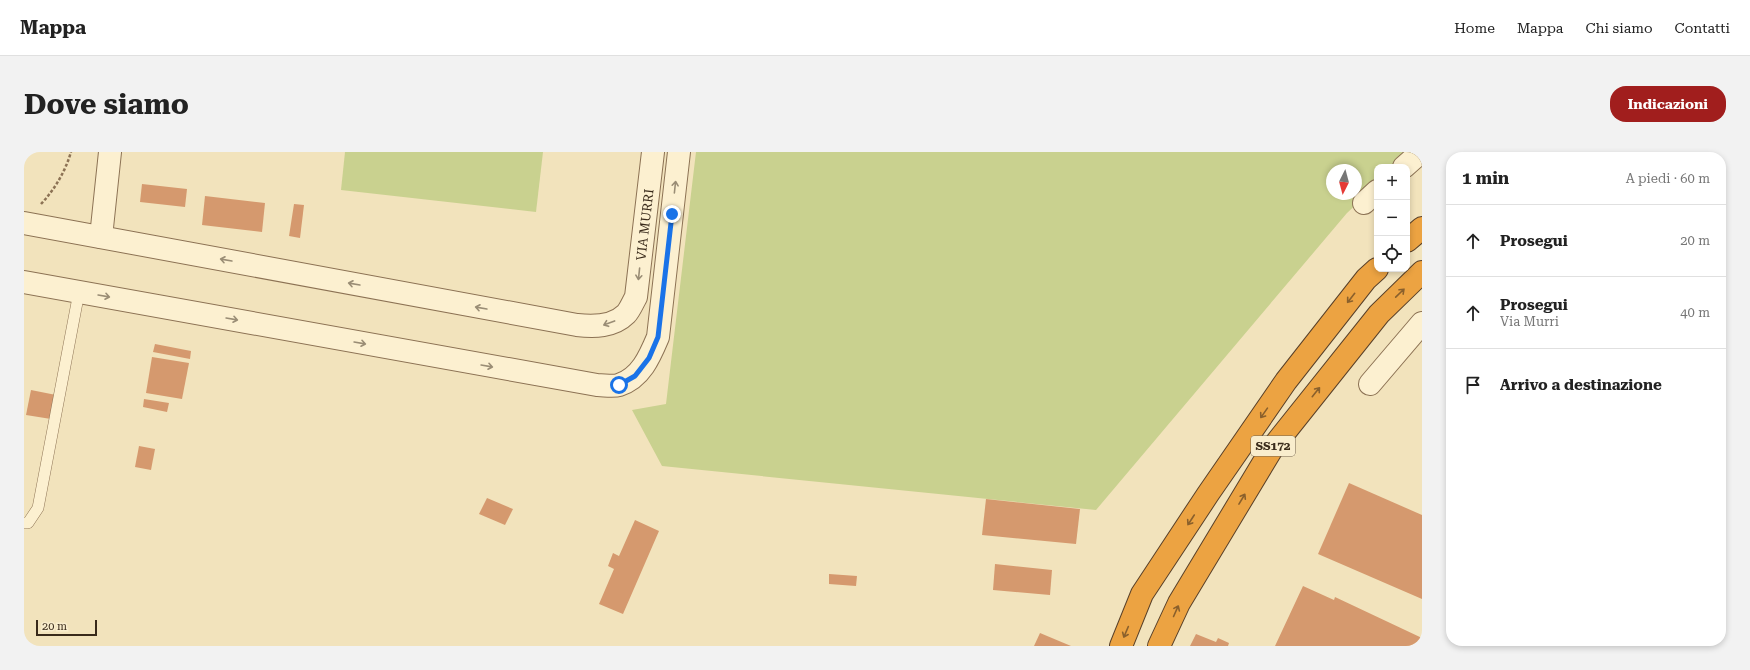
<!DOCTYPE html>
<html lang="it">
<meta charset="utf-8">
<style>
:root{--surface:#fff;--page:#f2f2f2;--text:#222;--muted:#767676;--line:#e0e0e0;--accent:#a11e1d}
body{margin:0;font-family:"Roboto Serif",serif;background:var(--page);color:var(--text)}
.controls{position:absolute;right:12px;top:12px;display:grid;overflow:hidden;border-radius:8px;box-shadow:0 2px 6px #0003}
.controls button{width:36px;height:36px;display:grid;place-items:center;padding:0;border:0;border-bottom:1px solid var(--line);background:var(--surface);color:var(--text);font:20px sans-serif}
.compass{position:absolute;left:1302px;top:12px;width:36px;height:36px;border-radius:50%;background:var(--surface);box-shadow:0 2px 6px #0003;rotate:186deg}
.scale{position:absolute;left:12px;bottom:10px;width:61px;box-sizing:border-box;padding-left:4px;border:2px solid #392a1a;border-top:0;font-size:11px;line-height:14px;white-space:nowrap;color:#392a1a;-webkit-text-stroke:3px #f9edcd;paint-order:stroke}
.stop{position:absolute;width:12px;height:12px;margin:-9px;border:3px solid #1a73e8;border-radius:50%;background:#fff}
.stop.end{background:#1a73e8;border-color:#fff;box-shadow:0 1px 4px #0008}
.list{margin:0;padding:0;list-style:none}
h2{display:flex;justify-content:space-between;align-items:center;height:52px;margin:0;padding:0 16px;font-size:17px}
h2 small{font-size:13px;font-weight:400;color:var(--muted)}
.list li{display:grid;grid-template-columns:26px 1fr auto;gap:12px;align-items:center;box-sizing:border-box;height:72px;padding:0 16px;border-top:1px solid var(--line)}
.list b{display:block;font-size:15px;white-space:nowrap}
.list p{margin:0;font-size:13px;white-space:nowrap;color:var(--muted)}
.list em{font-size:13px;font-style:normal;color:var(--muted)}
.icon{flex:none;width:22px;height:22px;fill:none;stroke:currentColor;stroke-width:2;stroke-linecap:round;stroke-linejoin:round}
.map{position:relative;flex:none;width:1398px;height:494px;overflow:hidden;border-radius:16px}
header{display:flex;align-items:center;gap:24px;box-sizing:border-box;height:56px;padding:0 20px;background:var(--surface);border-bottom:1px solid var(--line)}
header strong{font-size:19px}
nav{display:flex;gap:22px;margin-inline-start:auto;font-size:14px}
.intro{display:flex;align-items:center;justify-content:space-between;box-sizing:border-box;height:96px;padding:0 24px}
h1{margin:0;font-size:28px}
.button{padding:10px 18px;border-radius:16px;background:var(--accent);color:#fff;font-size:14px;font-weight:700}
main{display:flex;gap:24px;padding:0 24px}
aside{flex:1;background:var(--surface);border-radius:16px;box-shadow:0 2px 6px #0003}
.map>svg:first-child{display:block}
.green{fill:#c9d18f;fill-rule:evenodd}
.building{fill:#d5996e}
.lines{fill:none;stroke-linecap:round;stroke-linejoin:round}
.lane-casing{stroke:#8c7254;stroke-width:12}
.street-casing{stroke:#8c7254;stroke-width:24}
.highway-casing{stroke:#594029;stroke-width:24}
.path{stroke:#8c7254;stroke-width:2.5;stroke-dasharray:3 2;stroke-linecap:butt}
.lane{stroke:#fcf0d0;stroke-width:11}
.street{stroke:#fcf0d0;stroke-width:22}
.highway{stroke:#eca342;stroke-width:22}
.oneway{stroke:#9a8d75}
.oneway2{stroke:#8a602c}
.route{stroke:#1a73e8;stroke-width:5}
.labels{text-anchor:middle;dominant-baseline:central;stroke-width:3;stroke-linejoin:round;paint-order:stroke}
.shield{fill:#f9edcd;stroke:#736450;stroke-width:1}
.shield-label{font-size:12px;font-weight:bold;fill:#392a1a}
.street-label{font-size:13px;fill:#392a1a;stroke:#f9edcd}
</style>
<header>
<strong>Mappa</strong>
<nav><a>Home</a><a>Mappa</a><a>Chi siamo</a><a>Contatti</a></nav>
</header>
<div class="intro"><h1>Dove siamo</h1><a class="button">Indicazioni</a></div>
<main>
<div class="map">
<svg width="1398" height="494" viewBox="0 0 1398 494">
<rect width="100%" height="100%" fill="#f2e3bc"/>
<!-- green -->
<g class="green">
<path d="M321,0H519L512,60L317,38Z"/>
<path d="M672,0H1390L1373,15H1353V33L1323,61L1072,358L638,314L608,258L642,252ZM1308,18H1332V42H1308Z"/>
</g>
<!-- building -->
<g class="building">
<path d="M118,32L163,37L161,55L116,50Z"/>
<path d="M181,44L241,51L238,80L178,73Z"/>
<path d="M270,52L280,53L276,86L265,84Z"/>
<path d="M131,192L167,199L166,207L129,200Z"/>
<path d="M128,205L165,211L158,247L122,241Z"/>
<path d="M7,238L32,243L27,267L2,263Z"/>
<path d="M120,247L145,251L143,260L119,255Z"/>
<path d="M115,294L131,297L127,318L111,315Z"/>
<path d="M1325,331L1398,363V447L1294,402Z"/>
<path d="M463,346L489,357L481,373L455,362Z"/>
<path d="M962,347L1056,357L1052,392L958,383Z"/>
<path d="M611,368L635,379L599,462L575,452L590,417L584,414L589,401L595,404Z"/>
<path d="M971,412L1028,418L1026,443L969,438Z"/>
<path d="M805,422L833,424L832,434L805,432Z"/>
<path d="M1279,434L1310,448L1311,445L1398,486V494H1251Z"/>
<path d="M1016,481L1047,494H1010Z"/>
<path d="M1172,482L1192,490L1194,486L1205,491L1204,494H1166Z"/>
</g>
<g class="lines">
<defs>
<path id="lane" d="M0,371H4L14,356L55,140"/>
<g id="street">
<path d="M1380,15L1397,0"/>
<path d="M1340,51L1353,39"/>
<path id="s1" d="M0,71L553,173C570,175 589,175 602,162C606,158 609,150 612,145L629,0"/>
<path d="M77,85L86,0"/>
<path d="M0,130L573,233C580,233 589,235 595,233C617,226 626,204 634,185L655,0"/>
<path d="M1346,232L1398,171"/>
</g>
<g id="highway">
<path d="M1383,89L1398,76"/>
<path d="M1097,494L1118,442L1184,342L1262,229L1342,127L1353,117"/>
<path d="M1135,494L1155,451L1249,295L1355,162L1398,120"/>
</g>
</defs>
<!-- lane casing -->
<use href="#lane" class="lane-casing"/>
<!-- street casing -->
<use href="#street" class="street-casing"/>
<!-- highway casing -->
<use href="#highway" class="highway-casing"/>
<!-- path -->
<path class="path" d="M17,52C31,37 41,20 47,0"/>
<!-- lane -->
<use href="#lane" class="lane"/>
<!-- street -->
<use href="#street" class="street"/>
<!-- highway -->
<use href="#highway" class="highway"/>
</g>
<!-- one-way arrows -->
<defs><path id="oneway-shaft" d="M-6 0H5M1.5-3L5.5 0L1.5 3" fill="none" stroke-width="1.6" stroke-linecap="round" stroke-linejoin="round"/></defs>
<g class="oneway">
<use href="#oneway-shaft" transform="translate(651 35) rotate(-84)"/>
<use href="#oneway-shaft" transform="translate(202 108) rotate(-170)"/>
<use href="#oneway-shaft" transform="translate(615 122) rotate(96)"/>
<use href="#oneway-shaft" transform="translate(330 132) rotate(-170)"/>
<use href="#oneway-shaft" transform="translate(80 144) rotate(10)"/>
<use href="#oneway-shaft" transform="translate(457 156) rotate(-170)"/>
<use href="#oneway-shaft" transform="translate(208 167) rotate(10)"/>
<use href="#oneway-shaft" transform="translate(585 171) rotate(160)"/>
<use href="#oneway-shaft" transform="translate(336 191) rotate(10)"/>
<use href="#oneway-shaft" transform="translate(463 214) rotate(10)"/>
</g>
<g class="oneway2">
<use href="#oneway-shaft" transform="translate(1376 141) rotate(-44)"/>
<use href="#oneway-shaft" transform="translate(1327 146) rotate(128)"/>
<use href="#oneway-shaft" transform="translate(1292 240) rotate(-51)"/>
<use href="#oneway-shaft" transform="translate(1240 261) rotate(125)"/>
<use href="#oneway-shaft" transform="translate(1218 347) rotate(-59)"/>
<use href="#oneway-shaft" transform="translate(1167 368) rotate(123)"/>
<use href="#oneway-shaft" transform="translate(1152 459) rotate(-66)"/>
<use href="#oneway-shaft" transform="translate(1102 480) rotate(113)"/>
</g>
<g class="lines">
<!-- route -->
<path class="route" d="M595,233L611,224L625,206L634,185L648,62"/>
</g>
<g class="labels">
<!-- shield labels -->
<rect class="shield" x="1227" y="284" width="44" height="20" rx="3"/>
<g class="shield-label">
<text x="1249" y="294">SS172</text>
</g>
<!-- street labels -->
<g class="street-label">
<text stroke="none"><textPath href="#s1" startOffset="707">VIA MURRI</textPath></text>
</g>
</g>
</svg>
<div class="controls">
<button>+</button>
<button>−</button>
<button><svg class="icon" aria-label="locate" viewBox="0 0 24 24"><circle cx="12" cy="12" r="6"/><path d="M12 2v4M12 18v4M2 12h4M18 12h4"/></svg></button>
</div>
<svg class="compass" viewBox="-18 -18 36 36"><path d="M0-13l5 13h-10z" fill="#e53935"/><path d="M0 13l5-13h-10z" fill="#767676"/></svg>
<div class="scale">20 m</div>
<div class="stop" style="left:595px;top:233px"></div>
<div class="stop end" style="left:648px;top:62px"></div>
</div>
<aside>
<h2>1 min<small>A piedi · 60 m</small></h2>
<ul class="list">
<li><svg class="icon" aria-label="ahead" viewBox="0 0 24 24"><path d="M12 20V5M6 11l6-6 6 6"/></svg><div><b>Prosegui</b></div><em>20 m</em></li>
<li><svg class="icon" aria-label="ahead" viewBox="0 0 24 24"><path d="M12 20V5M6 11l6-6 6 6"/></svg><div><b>Prosegui</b><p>Via Murri</p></div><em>40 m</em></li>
<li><svg class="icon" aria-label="arrive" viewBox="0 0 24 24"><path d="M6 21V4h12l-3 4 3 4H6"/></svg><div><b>Arrivo a destinazione</b></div></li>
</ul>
</aside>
</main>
